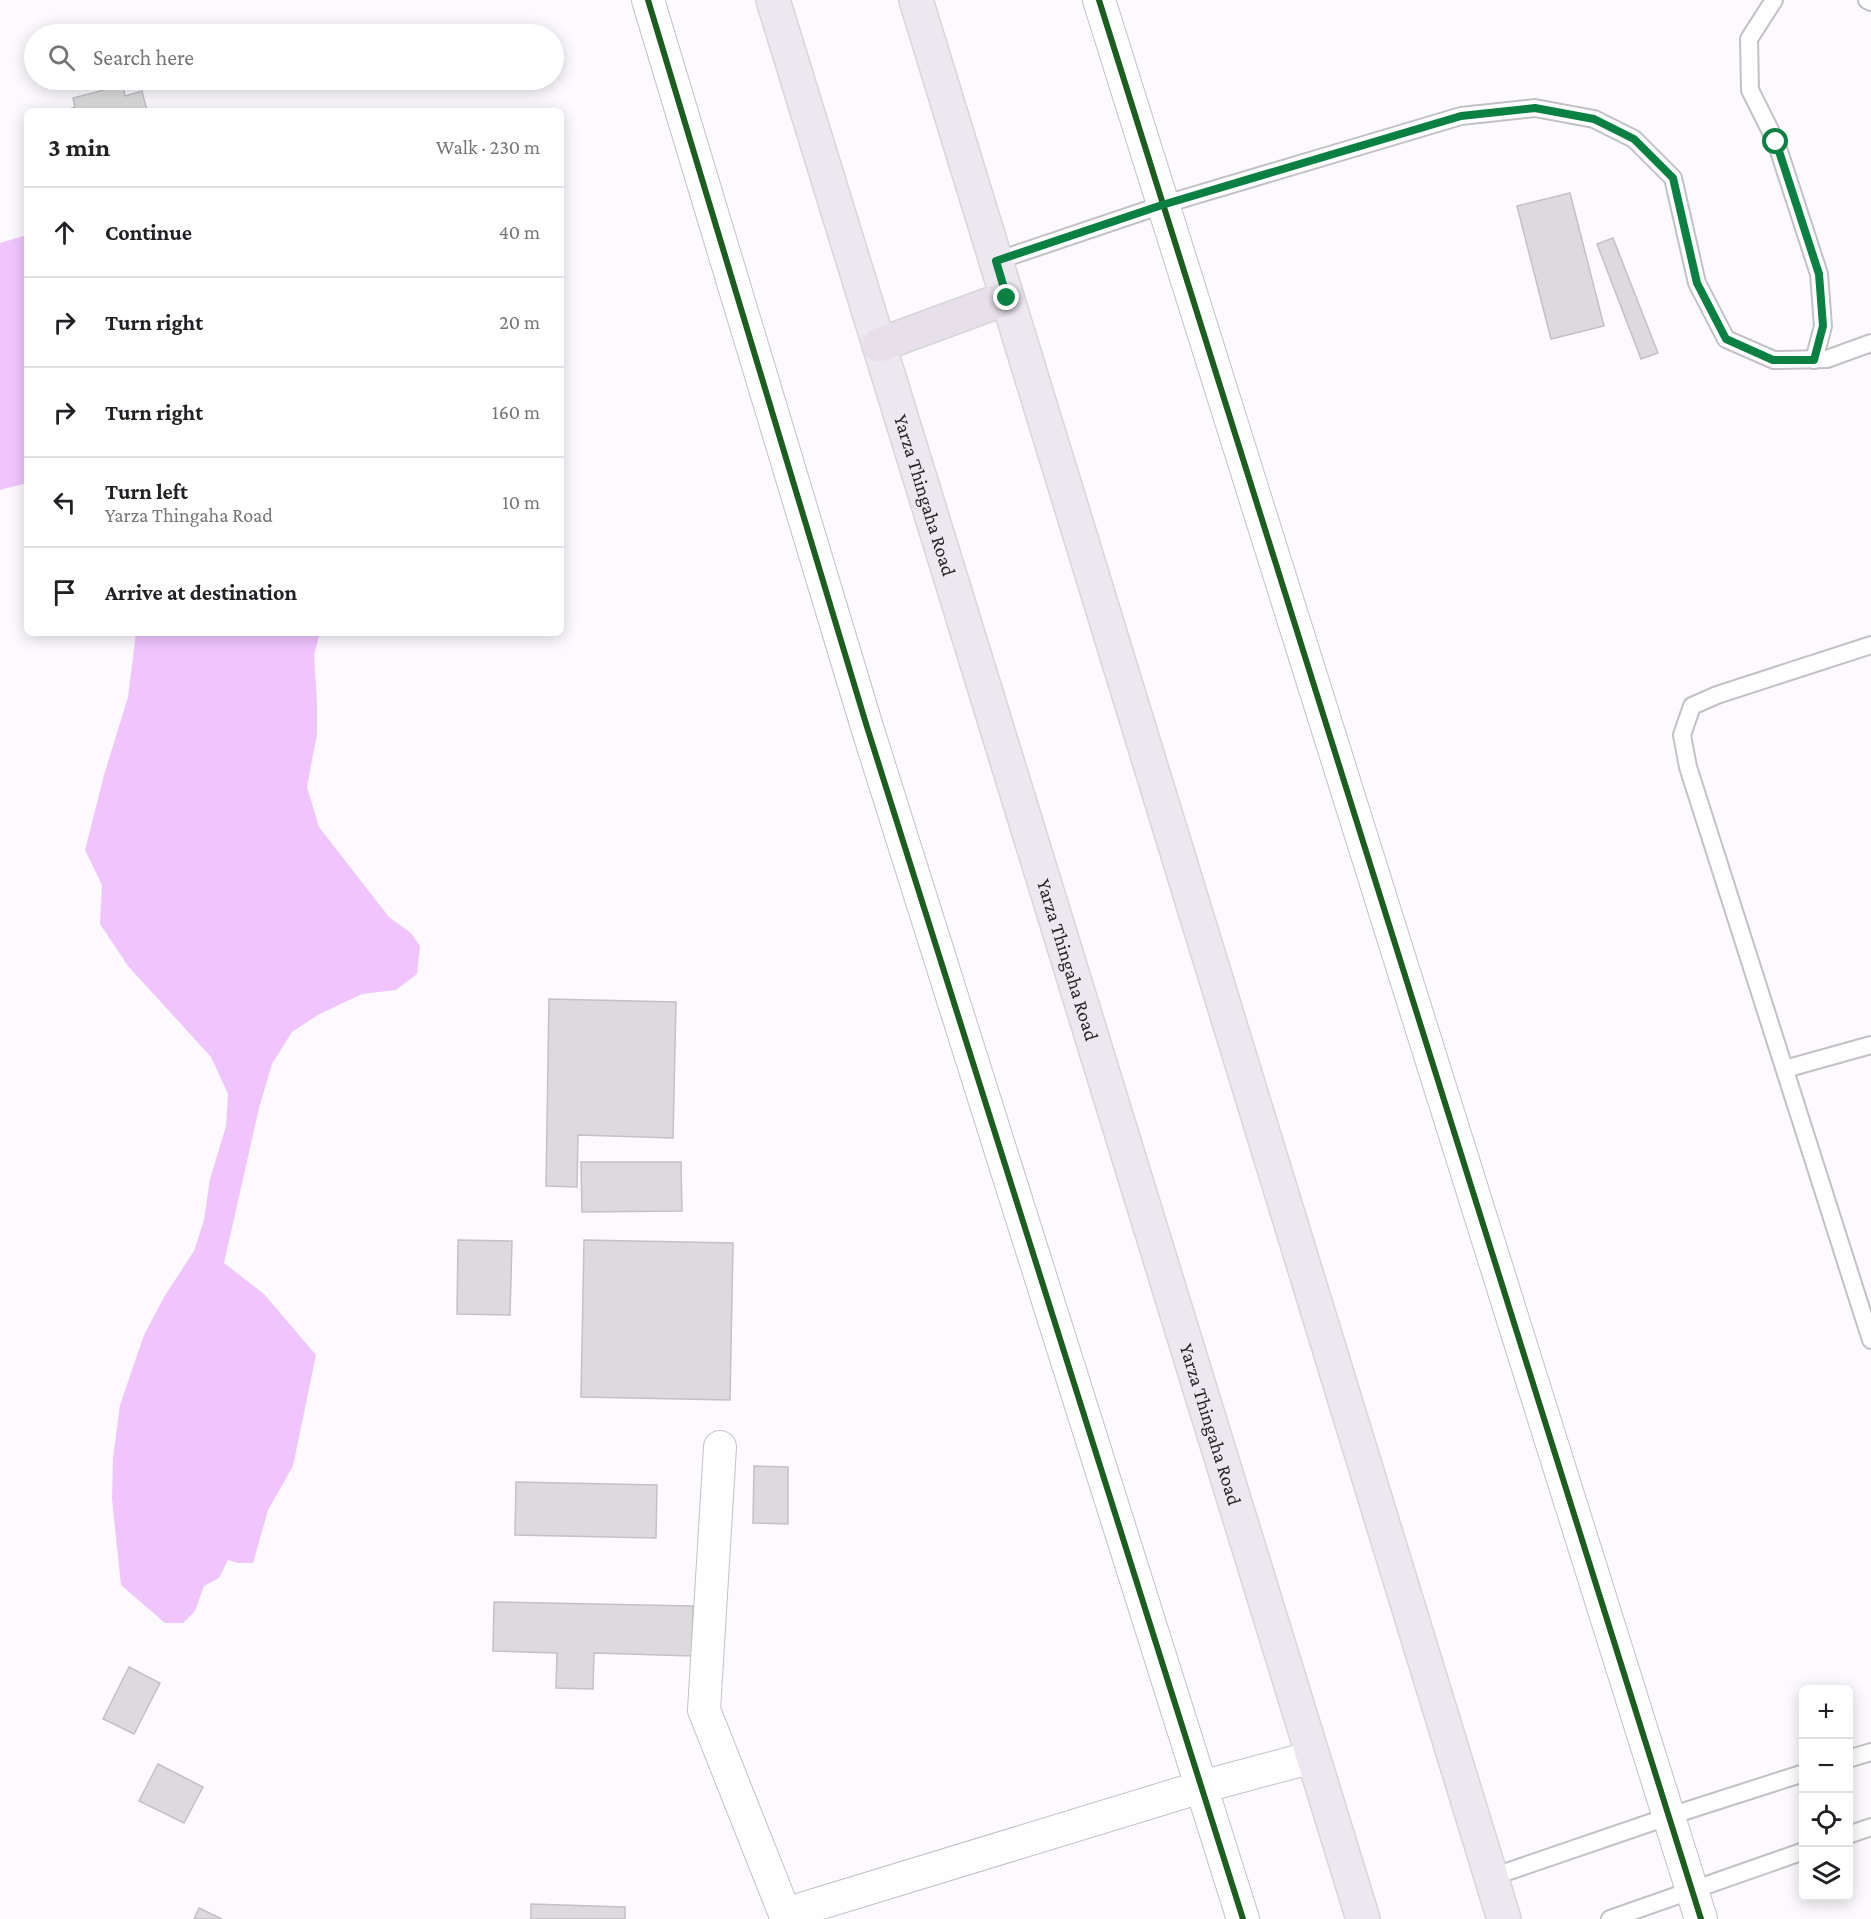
<!DOCTYPE html>
<meta charset="utf-8">
<style>
:root{--surface:#fff;--page:#f2f2f2;--text:#202124;--muted:#757577;--line:#e0e0e0}
body{margin:0;font-family:"Crimson Pro",serif;background:var(--page);color:var(--text)}
.controls{position:absolute;right:18px;bottom:18px;display:grid;overflow:hidden;border-radius:9px;box-shadow:0 3px 15px #0003}
.controls button{width:54px;height:54px;display:grid;place-items:center;padding:0;border:0;border-bottom:2px solid var(--line);background:var(--surface);color:var(--text);font:30px sans-serif}
.stop{position:absolute;width:18px;height:18px;margin:-14px;border:4px solid #0b8043;border-radius:50%;background:#fff}
.stop.end{background:#0b8043;border-color:#fff;box-shadow:0 2px 6px #0008}
.list{margin:0;padding:0;list-style:none}
h2{display:flex;justify-content:space-between;align-items:center;height:78px;margin:0;padding:0 24px;font-size:26px}
h2 small{font-size:20px;font-weight:400;color:var(--muted)}
.list li{display:grid;grid-template-columns:39px 1fr auto;gap:18px;align-items:center;box-sizing:border-box;height:90px;padding:0 24px;border-top:2px solid var(--line)}
.list b{display:block;font-size:22px;white-space:nowrap}
.list p{margin:0;font-size:20px;white-space:nowrap;color:var(--muted)}
.list em{font-size:20px;font-style:normal;color:var(--muted)}
.icon{flex:none;width:33px;height:33px;fill:none;stroke:currentColor;stroke-width:2;stroke-linecap:round;stroke-linejoin:round}
.map{position:relative;flex:none;width:1871px;height:1919px;overflow:hidden}
.search{position:absolute;background:var(--surface);box-shadow:0 3px 15px #0003;left:24px;top:24px;width:540px;height:66px;display:flex;align-items:center;gap:15px;box-sizing:border-box;padding:0 21px;border-radius:33px;color:var(--muted);font-size:22px}
.panel{position:absolute;background:var(--surface);box-shadow:0 3px 15px #0003;left:24px;top:108px;width:540px;height:528px;border-radius:9px}
.map>svg:first-child{display:block}
.water{fill:#f0c5fe}
.building{fill:#dcdadc;stroke:#c3c1c5;stroke-width:1.5}
.lines{fill:none;stroke-linecap:round;stroke-linejoin:round}
.service-casing{stroke:#c3c1c4;stroke-width:20}
.minor-casing{stroke:#c3c1c4;stroke-width:34}
.primary-casing{stroke:#d7d6d8;stroke-width:36}
.trunk-casing{stroke:#d7d6d8;stroke-width:36}
.service{stroke:#fffeff;stroke-width:16}
.minor{stroke:#fffeff;stroke-width:32}
.primary{stroke:#ede7ef;stroke-width:33}
.trunk{stroke:#e7e0ea;stroke-width:33}
.cycleway-casing{stroke:#fff;stroke-width:10}
.cycleway{stroke:#1b5e20;stroke-width:6}
.route{stroke:#0b8043;stroke-width:8}
.labels{text-anchor:middle;dominant-baseline:central;stroke-width:4.5;stroke-linejoin:round;paint-order:stroke}
.street-label{font-size:20px;fill:#272527;stroke:#fff}
</style>
<div class="map">
<svg width="1871" height="1919" viewBox="0 0 1871 1919">
<rect width="100%" height="100%" fill="#fcfafe"/>
<!-- water -->
<g class="water">
<path d="M27,235V483L0,490V243Z"/>
<path d="M136,633H320L314,655L317,703V734L307,787L319,827L389,917L411,933L420,946L417,974L396,990L362,994L318,1015L292,1032L272,1064L259,1108L224,1263L264,1294L316,1355L293,1466L268,1510L253,1563H238L228,1560L219,1578L204,1586L195,1611L183,1623H165L121,1585L112,1499L113,1458L120,1405L144,1335L164,1297L194,1251L204,1220L210,1179L226,1126L228,1094L211,1057L128,966L100,924L102,885L85,850L104,775L128,697Z"/>
</g>
<!-- building -->
<g class="building">
<path d="M123,85L125,96L142,91L147,111H73L72,108L75,107L73,98Z"/>
<path d="M1570,193L1604,326L1551,339L1517,206Z"/>
<path d="M1613,238L1658,353L1641,359L1597,244Z"/>
<path d="M549,999L676,1002L673,1138L578,1135L577,1187L546,1186Z"/>
<path d="M581,1162H681L682,1211L582,1212Z"/>
<path d="M458,1240L512,1241L510,1315L457,1314Z"/>
<path d="M584,1240L733,1243L730,1400L581,1397Z"/>
<path d="M754,1466L788,1467V1524L753,1523Z"/>
<path d="M516,1482L657,1485L656,1538L515,1535Z"/>
<path d="M494,1602L693,1606L692,1656L594,1653L593,1689L556,1688L557,1653L493,1651Z"/>
<path d="M129,1667L160,1683L134,1734L103,1719Z"/>
<path d="M158,1764L203,1787L184,1823L139,1801Z"/>
<path d="M531,1904L625,1907V1919H531Z"/>
<path d="M199,1908L222,1919H194Z"/>
</g>
<g class="lines">
<defs>
<g id="service">
<path d="M1774,0L1749,39L1750,90L1776,142L1819,274L1823,326L1814,360"/>
<path d="M1867,0L1871,2"/>
<path d="M996,261L1162,205L1461,116L1535,108L1594,119L1634,139L1673,178L1697,283L1726,339L1774,360L1827,359L1871,343"/>
<path d="M1871,645L1717,695L1692,706L1682,735L1688,767L1871,1340"/>
<path d="M1785,1069L1871,1045"/>
<path d="M1848,1759L1871,1752"/>
<path d="M1848,1835L1871,1827"/>
<path d="M1492,1877L1670,1816L1804,1773"/>
<path d="M1610,1919L1804,1851"/>
</g>
<g id="minor">
<path d="M648,0L867,727L1243,1919"/>
<path d="M1099,0L1701,1919"/>
<path d="M720,1447L704,1710L785,1914V1919"/>
<path d="M785,1914L1201,1787L1313,1757"/>
</g>
<g id="primary">
<path id="s1" d="M773,0L1363,1919"/>
<path d="M916,0L1504,1919"/>
</g>
<path id="trunk" d="M879,345L1007,298"/>
</defs>
<!-- service casing -->
<use href="#service" class="service-casing"/>
<!-- minor casing -->
<use href="#minor" class="minor-casing"/>
<!-- primary casing -->
<use href="#primary" class="primary-casing"/>
<!-- trunk casing -->
<use href="#trunk" class="trunk-casing"/>
<!-- service -->
<use href="#service" class="service"/>
<!-- minor -->
<use href="#minor" class="minor"/>
<!-- primary -->
<use href="#primary" class="primary"/>
<!-- trunk -->
<use href="#trunk" class="trunk"/>
<defs>
<g id="cycleway">
<path d="M648,0L867,727L1243,1919"/>
<path d="M1099,0L1701,1919"/>
</g>
</defs>
<!-- cycleway casing -->
<use href="#cycleway" class="cycleway-casing"/>
<!-- cycleway -->
<use href="#cycleway" class="cycleway"/>
</g>
<g class="lines">
<!-- route -->
<path class="route" d="M1007,298L996,261L1162,205L1461,116L1535,108L1594,119L1634,139L1673,178L1697,283L1726,339L1773,360H1814L1823,326L1819,274L1776,142"/>
</g>
<g class="labels">
<!-- street labels -->
<g class="street-label">
<text stroke="none"><textPath href="#s1" startOffset="518">Yarza Thingaha Road</textPath></text>
<text stroke="none"><textPath href="#s1" startOffset="1004">Yarza Thingaha Road</textPath></text>
<text stroke="none"><textPath href="#s1" startOffset="1490">Yarza Thingaha Road</textPath></text>
</g>
</g>
</svg>
<div class="controls">
<button>+</button>
<button>−</button>
<button><svg class="icon" aria-label="locate" viewBox="0 0 24 24"><circle cx="12" cy="12" r="6"/><path d="M12 2v4M12 18v4M2 12h4M18 12h4"/></svg></button>
<button><svg class="icon" aria-label="layers" viewBox="0 0 24 24"><path d="M12 4l9 5-9 5-9-5zM3 14l9 5 9-5"/></svg></button>
</div>
<div class="stop" style="left:1776px;top:142px"></div>
<div class="stop end" style="left:1007px;top:298px"></div>
<div class="search"><svg class="icon" aria-label="search" viewBox="0 0 24 24"><circle cx="10" cy="10" r="6"/><path d="M15 15l6 6"/></svg>Search here</div>
<section class="panel">
<h2>3 min<small>Walk · 230 m</small></h2>
<ul class="list">
<li><svg class="icon" aria-label="ahead" viewBox="0 0 24 24"><path d="M12 20V5M6 11l6-6 6 6"/></svg><div><b>Continue</b></div><em>40 m</em></li>
<li><svg class="icon" aria-label="right" viewBox="0 0 24 24"><path d="M7 20v-9h11M14 6l5 5-5 5"/></svg><div><b>Turn right</b></div><em>20 m</em></li>
<li><svg class="icon" aria-label="right" viewBox="0 0 24 24"><path d="M7 20v-9h11M14 6l5 5-5 5"/></svg><div><b>Turn right</b></div><em>160 m</em></li>
<li><svg class="icon" aria-label="left" viewBox="0 0 24 24"><path d="M17 20v-9H6M10 6l-5 5 5 5"/></svg><div><b>Turn left</b><p>Yarza Thingaha Road</p></div><em>10 m</em></li>
<li><svg class="icon" aria-label="arrive" viewBox="0 0 24 24"><path d="M6 21V4h12l-3 4 3 4H6"/></svg><div><b>Arrive at destination</b></div></li>
</ul>
</section>
</div>
